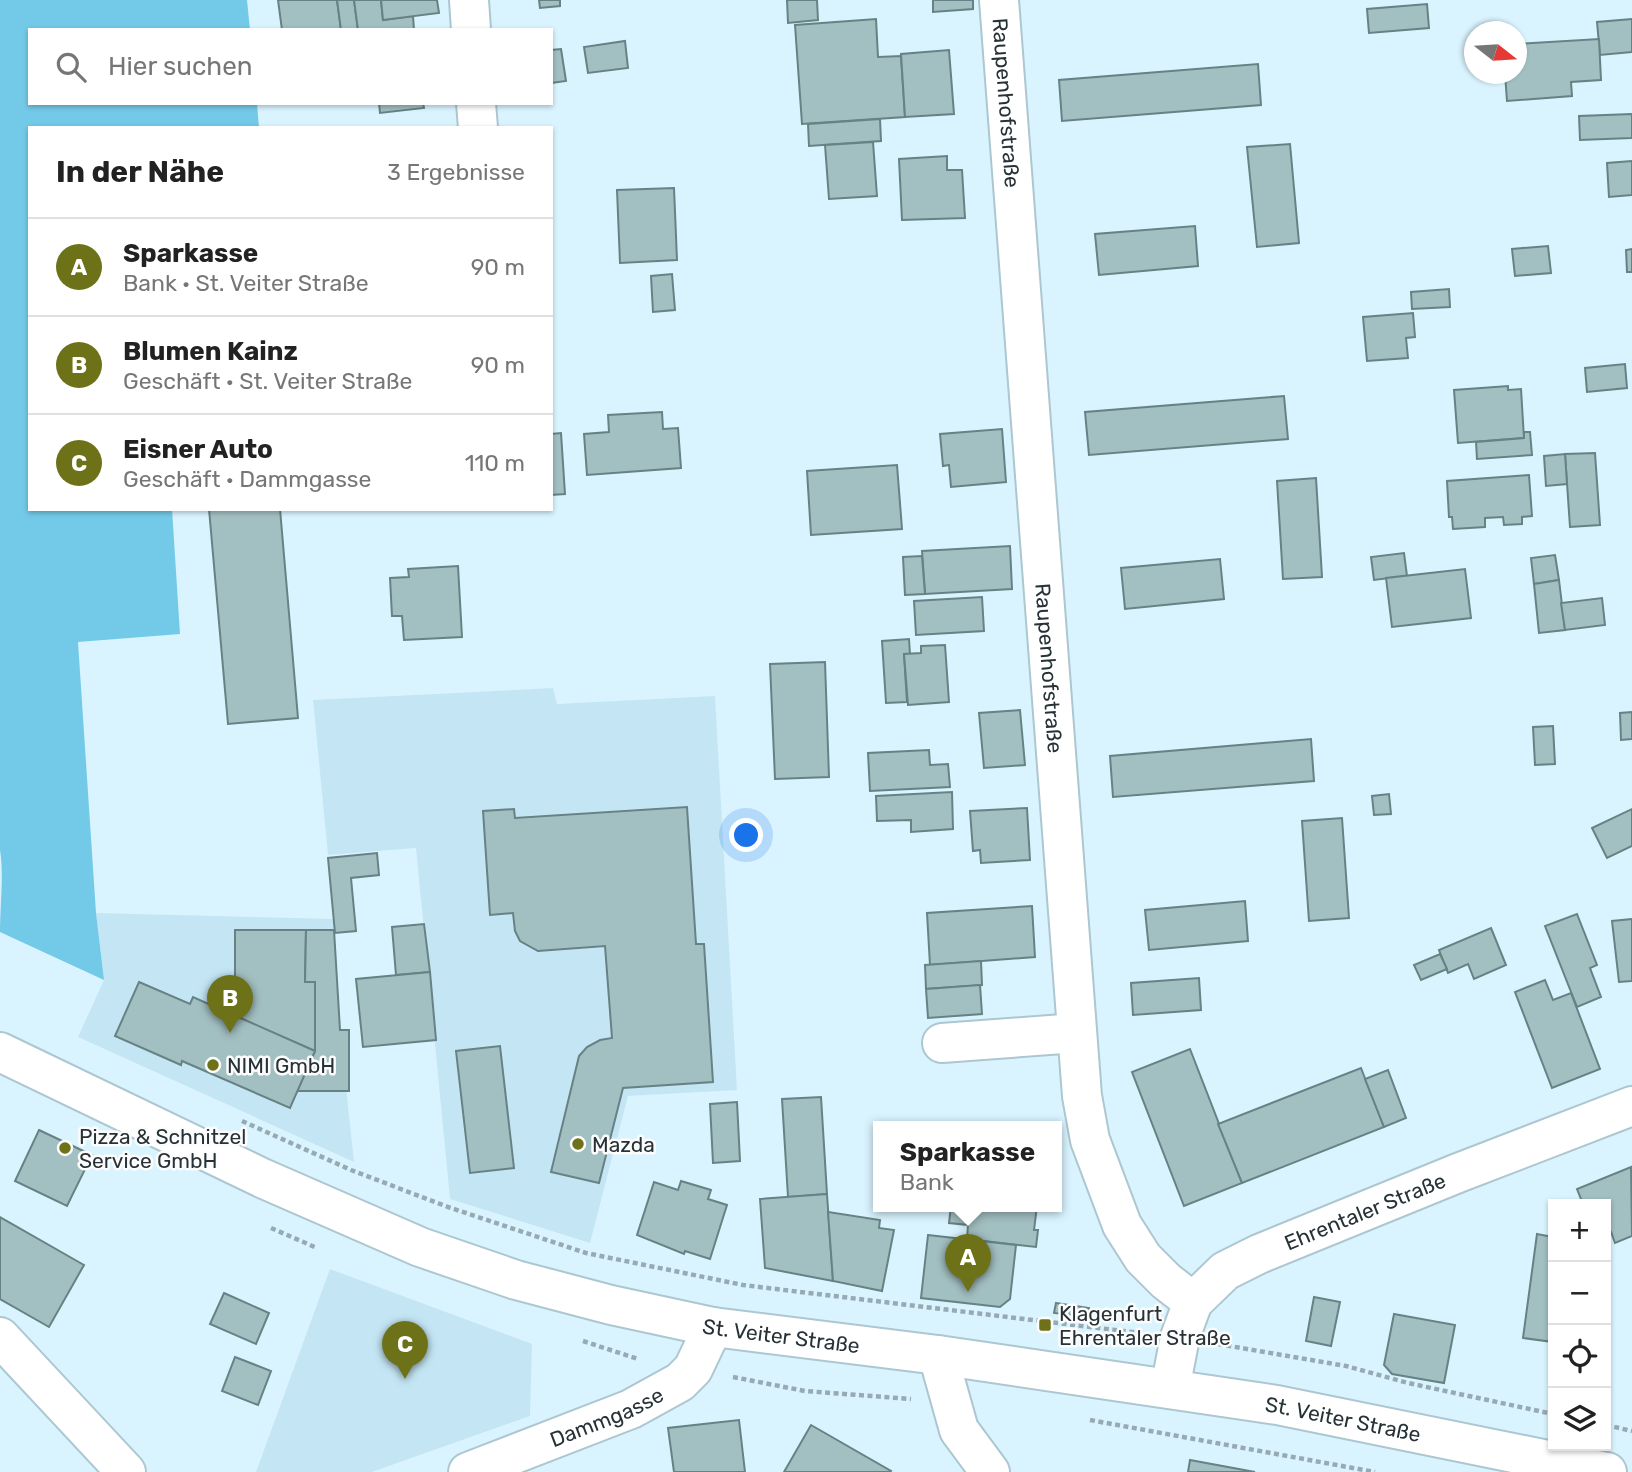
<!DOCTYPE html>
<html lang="de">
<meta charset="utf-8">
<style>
:root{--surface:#fff;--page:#f2f2f2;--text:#222;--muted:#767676;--line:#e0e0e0;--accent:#6d7218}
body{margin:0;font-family:Rubik,sans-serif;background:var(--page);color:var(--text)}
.controls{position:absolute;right:21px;bottom:21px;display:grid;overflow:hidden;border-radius:0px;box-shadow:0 2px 5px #0004}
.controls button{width:63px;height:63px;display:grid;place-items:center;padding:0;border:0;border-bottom:2px solid var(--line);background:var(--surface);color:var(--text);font:35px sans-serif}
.compass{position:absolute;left:1464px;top:21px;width:63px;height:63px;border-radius:50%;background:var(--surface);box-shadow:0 2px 5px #0004;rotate:107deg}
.you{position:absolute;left:747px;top:836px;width:24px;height:24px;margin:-18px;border:5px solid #fff;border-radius:50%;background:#1a73e8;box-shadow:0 0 0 10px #1a73e833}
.badge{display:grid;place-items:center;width:46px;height:46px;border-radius:50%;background:var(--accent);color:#fff;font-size:23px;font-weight:700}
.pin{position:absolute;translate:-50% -58px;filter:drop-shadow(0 2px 4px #0008)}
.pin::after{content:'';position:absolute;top:37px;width:24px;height:21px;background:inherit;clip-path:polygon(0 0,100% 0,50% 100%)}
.popup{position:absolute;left:873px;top:1121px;width:189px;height:91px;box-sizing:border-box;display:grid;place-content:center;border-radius:0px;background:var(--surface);filter:drop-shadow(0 2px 5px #0005);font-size:23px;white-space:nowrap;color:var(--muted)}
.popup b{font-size:26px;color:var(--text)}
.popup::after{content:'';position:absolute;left:50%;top:100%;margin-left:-14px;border:14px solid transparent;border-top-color:var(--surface)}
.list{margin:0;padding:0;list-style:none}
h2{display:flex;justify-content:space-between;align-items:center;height:91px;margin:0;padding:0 28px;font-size:30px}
h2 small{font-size:23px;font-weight:400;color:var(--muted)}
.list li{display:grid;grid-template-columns:46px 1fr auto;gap:21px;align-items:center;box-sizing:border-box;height:98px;padding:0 28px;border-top:2px solid var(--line)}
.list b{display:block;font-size:26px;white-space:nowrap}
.list p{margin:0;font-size:23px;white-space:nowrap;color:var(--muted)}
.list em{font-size:23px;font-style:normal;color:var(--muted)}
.icon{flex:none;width:38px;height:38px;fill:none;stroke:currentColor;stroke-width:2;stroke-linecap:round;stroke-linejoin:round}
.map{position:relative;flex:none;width:1632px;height:1472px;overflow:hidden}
.search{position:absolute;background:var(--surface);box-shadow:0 2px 5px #0004;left:28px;top:28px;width:525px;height:77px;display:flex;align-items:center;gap:18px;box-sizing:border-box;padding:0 24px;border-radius:0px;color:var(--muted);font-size:26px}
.panel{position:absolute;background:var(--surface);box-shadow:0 2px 5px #0004;left:28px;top:126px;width:525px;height:385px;border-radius:0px}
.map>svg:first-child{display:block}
.built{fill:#c4e6f4}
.green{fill:#73c9e8}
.building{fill:#a2bfc1;stroke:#678284;stroke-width:2}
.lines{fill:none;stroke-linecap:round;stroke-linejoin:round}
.minor-casing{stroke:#adc7d1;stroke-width:42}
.major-casing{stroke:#adc7d1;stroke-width:42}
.path{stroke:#96aab3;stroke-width:4.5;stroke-dasharray:5 3.5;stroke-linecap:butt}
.minor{stroke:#fff;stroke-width:38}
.major{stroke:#fff;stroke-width:38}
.poi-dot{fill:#6d7218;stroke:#fcfcfc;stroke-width:2.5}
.labels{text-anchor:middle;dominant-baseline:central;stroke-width:5;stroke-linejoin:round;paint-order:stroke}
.street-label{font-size:21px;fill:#273236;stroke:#fcfcfc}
.poi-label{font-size:21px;fill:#273236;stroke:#fcfcfc;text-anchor:start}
</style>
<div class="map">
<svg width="1632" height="1472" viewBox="0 0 1632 1472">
<rect width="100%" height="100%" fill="#daf4ff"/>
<!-- built -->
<g class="built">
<path d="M553,688L557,704L715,696L737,1090L628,1096L590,1243L450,1199L416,848L328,855L313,700Z"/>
<path d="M96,913L334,919L340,1030L354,1162L78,1037L104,980Z"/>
<path d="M330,1269L532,1344L530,1416L372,1472H256Z"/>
</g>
<!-- green -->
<path class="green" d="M0,0H247L250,30H30V103H257L259,128H30V509H172L180,634L78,642L96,913L104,980L0,932C0,906 4,874 0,850Z"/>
<!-- building -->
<g class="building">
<path d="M278,0H337L341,30H282Z"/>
<path d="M337,0H354L358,30H341Z"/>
<path d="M354,0H381L383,20L413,16L414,30H358Z"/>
<path d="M381,0H437L439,13L383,20Z"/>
<path d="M539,0H560V6L540,8Z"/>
<path d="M787,0H817L818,20L788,23Z"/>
<path d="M933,0H973V9L933,12Z"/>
<path d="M1427,4L1429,28L1369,33L1367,9Z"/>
<path d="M876,19L878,57L901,56L905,117L802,124L795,25Z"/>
<path d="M1632,19V52L1600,55L1597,22Z"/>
<path d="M1599,39L1601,80L1571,82L1572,96L1507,101L1505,74H1516V44Z"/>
<path d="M625,41L628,68L588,73L584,47Z"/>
<path d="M561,49L566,81L551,83V50Z"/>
<path d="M949,50L954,114L905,117L901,54Z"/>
<path d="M1258,64L1261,105L1062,121L1059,80Z"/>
<path d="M379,103H423L424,108L380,113Z"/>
<path d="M1632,114V138L1580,140L1579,116Z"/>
<path d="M880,119L881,141L809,146L808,124Z"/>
<path d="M873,142L877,196L829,199L825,145Z"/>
<path d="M1290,144L1299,243L1257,247L1247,147Z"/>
<path d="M947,156V170H962L965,218L902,220L899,159Z"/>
<path d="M1632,161V195L1609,197L1607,163Z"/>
<path d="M674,188L677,260L620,263L617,190Z"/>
<path d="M1195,226L1198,266L1099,275L1095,234Z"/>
<path d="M1548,246L1551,273L1515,276L1512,249Z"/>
<path d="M1632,249V272H1627L1626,250Z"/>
<path d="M672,274L675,310L653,312L651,276Z"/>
<path d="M1449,289L1450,307L1412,309L1411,292Z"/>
<path d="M1413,313L1415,337L1406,338L1408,358L1367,361L1363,317Z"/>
<path d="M1625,364L1627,388L1587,392L1585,368Z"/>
<path d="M1508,386V390L1521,389L1524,438L1458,443L1454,390Z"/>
<path d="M1284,396L1288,439L1089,455L1085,412Z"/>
<path d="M662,412L663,429L678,428L681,468L587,475L584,434L609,432L608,415Z"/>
<path d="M1002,429L1006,482L951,487L949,465L943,466L940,434Z"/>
<path d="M1524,432H1530L1532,455L1477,459L1476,442L1524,438Z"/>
<path d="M561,433L565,494L551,495V434Z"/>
<path d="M1595,453L1600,525L1570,527L1565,454Z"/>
<path d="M1565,454L1567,484L1546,486L1544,456Z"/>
<path d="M897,465L902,529L811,535L807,471Z"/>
<path d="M1529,475L1532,516L1522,517V524L1504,525L1503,517L1485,518V527L1453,529L1452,517H1449L1447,481Z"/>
<path d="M1316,478L1322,577L1283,579L1277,481Z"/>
<path d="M209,509H280L298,718L228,724Z"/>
<path d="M1010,546L1012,589L925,594L922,551Z"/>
<path d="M1404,553L1407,576L1374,580L1371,557Z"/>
<path d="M1555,555L1559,580L1534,584L1531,558Z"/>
<path d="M922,556L925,594L905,595L903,557Z"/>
<path d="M1220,559L1224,599L1125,609L1121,568Z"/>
<path d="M458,566L462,637L404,640L402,616H392L390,578L409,577L408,569Z"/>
<path d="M1465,569L1471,618L1392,627L1386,578Z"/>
<path d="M1559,580L1565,630L1539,633L1534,584Z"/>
<path d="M982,597L984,631L916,635L914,601Z"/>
<path d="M1602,598L1605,625L1565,630L1561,603Z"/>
<path d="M909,639L910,654H904L907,702L886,703L882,641Z"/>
<path d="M945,645L949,702L908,705L904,654L921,653V646Z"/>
<path d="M825,662L829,777L775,779L770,664Z"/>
<path d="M1020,710L1025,765L984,768L979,713Z"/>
<path d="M1632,712V739L1621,740L1620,713Z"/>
<path d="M1553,726L1555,764L1535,765L1533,727Z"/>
<path d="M1311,739L1314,781L1113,797L1110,756Z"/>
<path d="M929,750L930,765L948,764L950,787L870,791L868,753Z"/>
<path d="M952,792L953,829L911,832V820L877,821L876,796Z"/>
<path d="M1389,794L1391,814L1374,815L1372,796Z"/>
<path d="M687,807L696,944H704L713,1082L623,1088L599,1183L551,1172L579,1056L587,1047L600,1040L612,1038L605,946L538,951L520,941L515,931L513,913L490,915L483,811L514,809L515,818Z"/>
<path d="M1027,808L1030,860L981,863L980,850L973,851L970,811Z"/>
<path d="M1632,809V846L1607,858L1592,828Z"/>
<path d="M1342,818L1349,918L1309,921L1302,821Z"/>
<path d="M377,853L379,875L351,878L356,931L335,933L328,858Z"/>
<path d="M1245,901L1248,941L1149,950L1145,910Z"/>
<path d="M1032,906L1035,957L930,965L927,913Z"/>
<path d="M1577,914L1597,965L1590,968L1601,997L1577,1007L1545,926Z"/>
<path d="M1632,919V981L1619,982L1612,921Z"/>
<path d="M424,924L430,972L396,975L392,927Z"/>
<path d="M1491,928L1506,965L1474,979L1468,964L1448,973L1439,950Z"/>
<path d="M235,930H306L305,982H315V1051L217,1008L222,998H235Z"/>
<path d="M306,930H334L340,1030H349V1091H297L315,1051V982H305Z"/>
<path d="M1440,954L1447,969L1421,980L1414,965Z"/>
<path d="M981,961L982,985L926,989L925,965Z"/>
<path d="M430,972L436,1040L363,1047L356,979Z"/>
<path d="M1199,978L1201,1010L1133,1015L1131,983Z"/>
<path d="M1545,980L1553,1000L1571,993L1600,1069L1552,1088L1515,992Z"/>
<path d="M139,982L190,1004L193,997L315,1051L290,1108L182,1061L181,1065L115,1036Z"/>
<path d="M980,985L982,1014L928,1018L926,989Z"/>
<path d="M500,1046L514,1168L470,1173L456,1051Z"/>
<path d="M1190,1049L1242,1183L1184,1206L1132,1072Z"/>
<path d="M1361,1068L1384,1127L1242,1183L1218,1124Z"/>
<path d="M1388,1070L1406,1118L1384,1127L1365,1079Z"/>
<path d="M821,1097L827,1194L788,1197L782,1099Z"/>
<path d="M737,1102L740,1161L713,1163L710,1104Z"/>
<path d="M39,1130L92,1155L67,1206L15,1181Z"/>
<path d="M1631,1167L1632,1236L1615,1243L1611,1232L1606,1234V1204H1583L1577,1189Z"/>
<path d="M681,1181L711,1190L708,1199L727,1205L710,1259L685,1251L684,1254L637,1235L654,1182L678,1190Z"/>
<path d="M827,1194L833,1281L765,1268L760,1199Z"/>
<path d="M951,1206H1037L1034,1230H1038L1036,1247L967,1239L968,1225L949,1223Z"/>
<path d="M828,1212L880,1220L879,1228L894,1230L882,1291L833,1281Z"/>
<path d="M0,1217L84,1265L49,1327L0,1299Z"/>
<path d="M1537,1234L1553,1237V1342L1523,1338Z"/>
<path d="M928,1235L1016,1245L1010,1299L1000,1307L921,1298Z"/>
<path d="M224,1293L269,1313L256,1344L210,1324Z"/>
<path d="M1314,1297L1340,1302L1331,1346L1306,1341Z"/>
<path d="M1056,1303L1089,1308L1088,1317L1054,1313Z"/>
<path d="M1394,1314L1455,1325L1444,1383L1392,1374L1384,1365Z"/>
<path d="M235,1357L271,1371L258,1405L222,1391Z"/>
<path d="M739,1420L745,1472H674L668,1428Z"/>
<path d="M811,1425L891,1471L890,1472H784Z"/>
<path d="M1190,1460L1255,1472H1188Z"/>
</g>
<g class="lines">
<defs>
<g id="minor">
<path d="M469,0L471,30"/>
<path id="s1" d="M999,0L1082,1096L1090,1140L1122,1225L1143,1258L1166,1281L1193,1302"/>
<path d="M476,103L478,128"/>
<path d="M942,1043L1077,1033"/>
<path d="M0,1337L126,1472"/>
<path d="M938,1355L959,1430L990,1472"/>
<path id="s2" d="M1170,1389L1180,1337L1193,1302L1225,1271L1259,1254L1458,1173L1632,1106"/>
<path id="s3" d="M468,1472L631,1409L680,1382L693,1369L713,1327"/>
</g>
<g id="major">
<path id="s4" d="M0,1052L262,1178L420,1247L516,1280L611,1305L713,1327L938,1355L1277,1405L1607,1472"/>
</g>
</defs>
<!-- minor casing -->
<use href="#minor" class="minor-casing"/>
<!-- major casing -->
<use href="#major" class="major-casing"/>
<!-- path -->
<g class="path">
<path d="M242,1121L351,1170L448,1207L586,1253L743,1285L1140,1333"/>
<path d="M271,1228L317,1248"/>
<path d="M583,1341L638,1359"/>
<path d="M1218,1344L1346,1366L1408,1383L1553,1414"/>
<path d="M733,1377L805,1391L911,1399"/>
<path d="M1090,1420L1375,1472"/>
<path d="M1606,1425L1632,1431"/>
</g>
<!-- minor -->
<use href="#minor" class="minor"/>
<!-- major -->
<use href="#major" class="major"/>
</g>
<!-- markers -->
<g class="poi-dot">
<circle cx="213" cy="1065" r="7"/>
<circle cx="578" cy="1144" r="7"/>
<circle cx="65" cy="1148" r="7"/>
<rect x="1038" y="1318" width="14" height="14" rx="3.5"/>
</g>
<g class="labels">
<!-- street labels -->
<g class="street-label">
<text stroke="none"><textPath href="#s1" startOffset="103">Raupenhofstraße</textPath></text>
<text stroke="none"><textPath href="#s1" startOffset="670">Raupenhofstraße</textPath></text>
<text stroke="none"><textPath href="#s2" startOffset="287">Ehrentaler Straße</textPath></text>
<text stroke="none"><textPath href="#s4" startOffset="836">St. Veiter Straße</textPath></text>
<text stroke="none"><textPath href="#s3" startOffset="149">Dammgasse</textPath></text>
<text stroke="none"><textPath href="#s4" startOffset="1404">St. Veiter Straße</textPath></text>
</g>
<!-- poi labels -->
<g class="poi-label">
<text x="227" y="1065">NIMI GmbH</text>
<text x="79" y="1136">Pizza &amp; Schnitzel<tspan x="79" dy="24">Service GmbH</tspan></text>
<text x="592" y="1144">Mazda</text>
<text x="1059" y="1313">Klagenfurt<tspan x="1059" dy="24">Ehrentaler Straße</tspan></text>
</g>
</g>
</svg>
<div class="controls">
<button>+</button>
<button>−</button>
<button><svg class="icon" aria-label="locate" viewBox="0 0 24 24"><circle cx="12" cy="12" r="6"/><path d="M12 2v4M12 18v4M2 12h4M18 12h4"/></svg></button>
<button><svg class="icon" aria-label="layers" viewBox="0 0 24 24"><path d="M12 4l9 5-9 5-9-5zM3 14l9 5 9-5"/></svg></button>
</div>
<svg class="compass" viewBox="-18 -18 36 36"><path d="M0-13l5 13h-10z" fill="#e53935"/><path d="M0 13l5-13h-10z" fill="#767676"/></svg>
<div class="you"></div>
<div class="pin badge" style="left:968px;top:1292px">A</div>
<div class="popup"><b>Sparkasse</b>Bank</div>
<div class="pin badge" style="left:230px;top:1033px">B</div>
<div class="pin badge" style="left:405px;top:1379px">C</div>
<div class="search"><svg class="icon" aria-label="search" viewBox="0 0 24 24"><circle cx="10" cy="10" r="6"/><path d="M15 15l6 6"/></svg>Hier suchen</div>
<section class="panel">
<h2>In der Nähe<small>3 Ergebnisse</small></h2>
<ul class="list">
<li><span class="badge">A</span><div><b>Sparkasse</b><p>Bank · St. Veiter Straße</p></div><em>90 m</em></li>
<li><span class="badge">B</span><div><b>Blumen Kainz</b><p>Geschäft · St. Veiter Straße</p></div><em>90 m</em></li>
<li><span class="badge">C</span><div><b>Eisner Auto</b><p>Geschäft · Dammgasse</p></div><em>110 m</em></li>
</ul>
</section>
</div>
